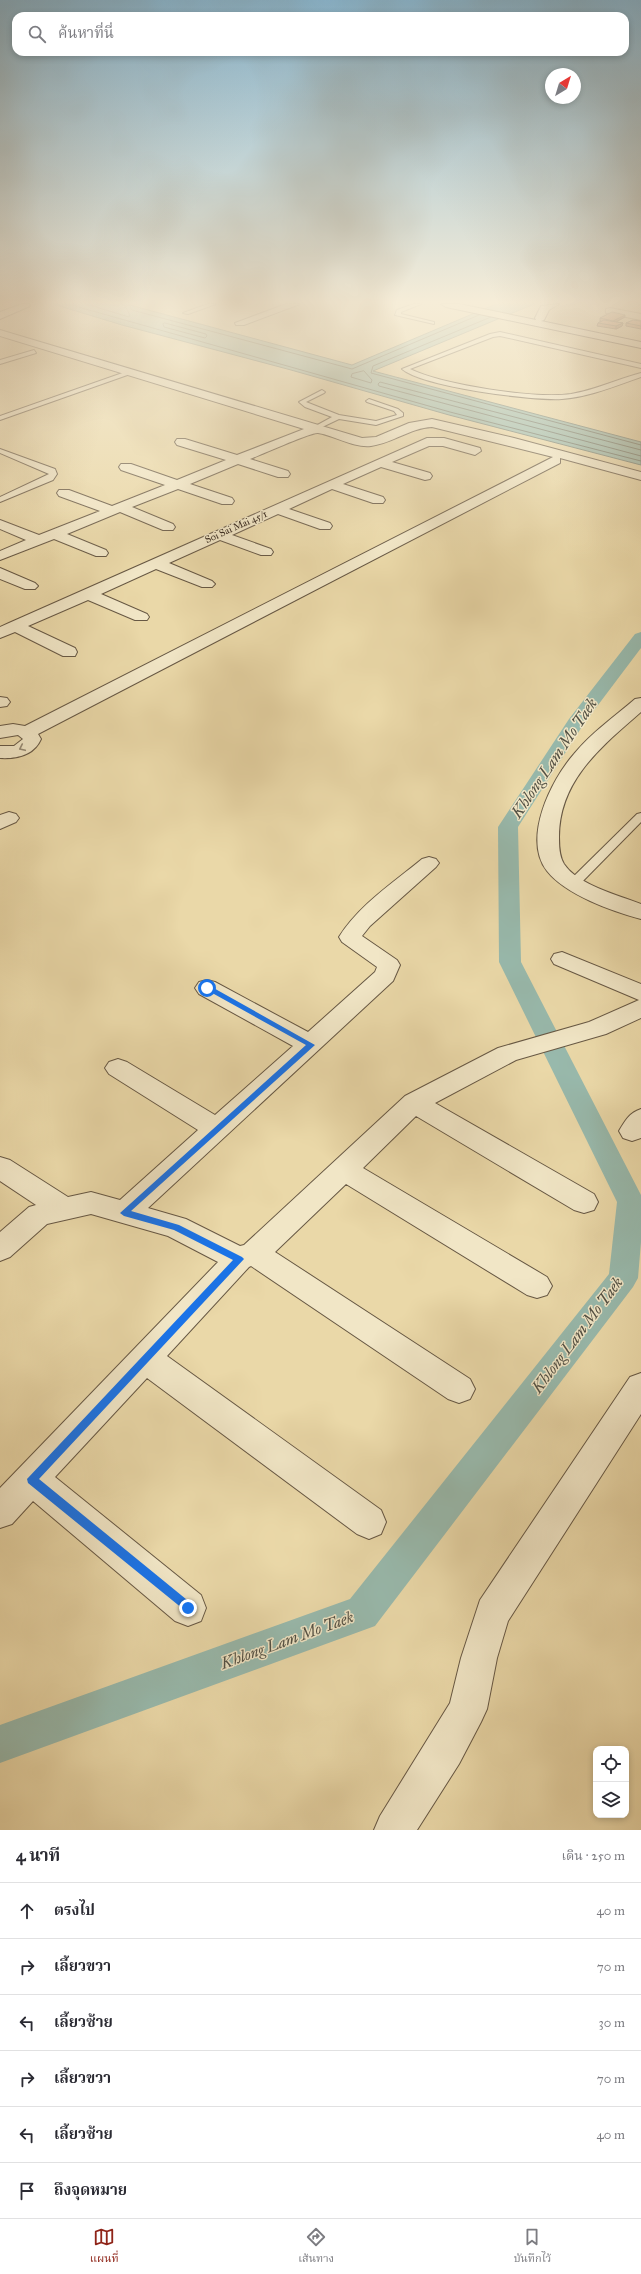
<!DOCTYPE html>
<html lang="th">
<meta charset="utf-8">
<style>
:root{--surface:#fff;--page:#f7f7f7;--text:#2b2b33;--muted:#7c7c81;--line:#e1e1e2;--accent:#8f2418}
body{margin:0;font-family:"IM FELL Great Primer","Noto Serif Thai",serif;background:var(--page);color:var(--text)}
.controls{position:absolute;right:12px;bottom:12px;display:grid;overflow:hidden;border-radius:8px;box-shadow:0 2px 6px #0003}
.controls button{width:36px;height:36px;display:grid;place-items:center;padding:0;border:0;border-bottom:1px solid var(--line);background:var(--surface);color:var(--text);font:20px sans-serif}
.compass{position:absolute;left:545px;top:68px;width:36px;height:36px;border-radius:50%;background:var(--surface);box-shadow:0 2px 6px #0003;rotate:38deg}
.stop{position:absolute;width:12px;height:12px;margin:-9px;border:3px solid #1a73e8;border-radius:50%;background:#fff}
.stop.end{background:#1a73e8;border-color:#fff;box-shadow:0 1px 4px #0008}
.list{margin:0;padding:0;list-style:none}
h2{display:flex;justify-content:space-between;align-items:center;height:52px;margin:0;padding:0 16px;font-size:17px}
h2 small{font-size:13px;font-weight:400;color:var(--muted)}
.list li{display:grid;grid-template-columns:26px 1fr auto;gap:12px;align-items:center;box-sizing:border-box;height:56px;padding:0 16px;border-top:1px solid var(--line)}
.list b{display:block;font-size:15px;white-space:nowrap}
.list em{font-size:13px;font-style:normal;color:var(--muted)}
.icon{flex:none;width:22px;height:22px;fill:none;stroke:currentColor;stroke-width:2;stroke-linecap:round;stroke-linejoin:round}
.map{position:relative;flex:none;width:641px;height:1830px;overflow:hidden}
.search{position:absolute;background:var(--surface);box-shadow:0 2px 6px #0003;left:12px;right:12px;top:12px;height:44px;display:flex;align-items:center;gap:10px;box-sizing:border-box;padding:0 14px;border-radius:12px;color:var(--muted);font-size:15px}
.sheet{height:388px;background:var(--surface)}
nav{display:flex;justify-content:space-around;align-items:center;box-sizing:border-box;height:56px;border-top:1px solid var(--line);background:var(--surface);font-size:11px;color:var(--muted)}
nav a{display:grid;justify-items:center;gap:2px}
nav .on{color:var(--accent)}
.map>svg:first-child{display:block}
.water{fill:#98b9ac;stroke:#738175}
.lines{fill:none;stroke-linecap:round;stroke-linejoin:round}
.shore{stroke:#6a7367;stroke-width:1}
.canal{fill:#98b9ac;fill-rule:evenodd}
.lane-casing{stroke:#675844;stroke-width:2}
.street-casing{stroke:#675844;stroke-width:2}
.secondary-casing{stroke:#3b2d22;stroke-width:2}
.lane{fill:#f1e6c6;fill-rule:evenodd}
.street{fill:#f1e6c6;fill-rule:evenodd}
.secondary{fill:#f1e6c6;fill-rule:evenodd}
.wall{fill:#b07255;stroke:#3b2d22}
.shaded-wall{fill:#905c45;stroke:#3b2d22}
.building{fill:#cd8463;stroke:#3b2d22}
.oneway{stroke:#968a74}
.route{fill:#1a73e8}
.labels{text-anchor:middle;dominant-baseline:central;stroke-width:3;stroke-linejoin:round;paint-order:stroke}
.far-street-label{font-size:10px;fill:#3b2d22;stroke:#f1e6c6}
.near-water-label{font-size:16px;font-style:italic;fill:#525044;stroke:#f1e6c6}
</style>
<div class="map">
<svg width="641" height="1830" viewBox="0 0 641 1830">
<rect width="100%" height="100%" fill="#ead8a8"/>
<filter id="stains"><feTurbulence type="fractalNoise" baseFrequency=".005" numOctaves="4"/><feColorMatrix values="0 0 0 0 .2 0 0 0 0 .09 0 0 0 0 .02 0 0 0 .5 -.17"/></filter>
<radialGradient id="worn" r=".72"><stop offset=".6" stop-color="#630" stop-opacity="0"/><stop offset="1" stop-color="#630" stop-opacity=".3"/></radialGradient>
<!-- water -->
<path class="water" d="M53,304H126L352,365L496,304H534L373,371L641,442V465L449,415L291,370L122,325Z"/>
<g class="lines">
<!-- shore -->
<g class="shore">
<path d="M68,304L450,412L641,461"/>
<path d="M86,304L129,317L130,315L124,304"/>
<path d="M129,304L132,310L352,369L479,315"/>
<path d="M491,317L373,366L371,373L641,445"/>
<path d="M165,323L206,334L207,336L205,338L164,327L163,324Z"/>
<path d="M364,371L372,380L371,383L351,377L352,374Z"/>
<path d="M641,450L380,382L378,384L379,386L641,456"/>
</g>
<!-- canal -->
<path class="canal" d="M641,632V648L583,725L518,827L521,962L641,1195V1242L638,1278L633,1287L375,1626L0,1763V1725L350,1599L609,1274L617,1202L499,962L498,827L569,719L635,634Z"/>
<defs>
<g id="lane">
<path d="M208,304H216L188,314L183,313Z"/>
<path d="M414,304H421L401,312V314L434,322V324L395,315L397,310Z"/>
<path d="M500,332L641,364V368L500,336L493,337L410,369C442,385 536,399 571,394C595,390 618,379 641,373V377C615,386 589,397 562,399C533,401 423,387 402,369L490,334Z"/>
<path d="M34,350L36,353L0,364V360Z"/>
<path d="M131,370L133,373L0,420V416Z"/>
<path d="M322,390L325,392L324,393L306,402L339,415L376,421L397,415L394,411L367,402L366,401L369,399L398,409L403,413V416L376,425L339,419L316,430H312V428L332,417L305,407L299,402Z"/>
<path d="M0,449L55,469L57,474L53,480L0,502V497L49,474L0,453Z"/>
<path d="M641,813V822L578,886H570L568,883L570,880L637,814Z"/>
</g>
<g id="street">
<path d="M286,304H300L244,325H236L235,323Z"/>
<path d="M610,308L641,314V320L606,313V309Z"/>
<path d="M0,330L362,438L376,437L409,423L432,419L514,438L641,472V480L560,458V463L38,734L41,739C34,755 17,759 0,758V746H14L23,739L18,735L0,738V726L13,724L25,726L553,457L432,427C410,428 393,443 371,446C353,448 336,436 318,433C311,432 261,455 250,459L288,471L290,474L288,477H278L238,464L190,484L232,498L234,501L232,504H222L178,489L132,507L173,524L175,527L173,530H163L120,512L67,534L106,550L108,553L106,556H96L54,539L0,560V551L26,540L0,529V520L39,535L100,511L59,496L57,493L59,490H69L112,506L165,485L121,470L119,467L121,464H131L177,480L226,460L177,445L175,442L177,439H185L237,455L304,429L0,336Z"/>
<path d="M427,438H444L480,448L481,451L475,455L443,446H429L392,462L430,473L432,476L430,479L425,480L381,467L343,484L383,497L385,500L383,503H373L332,489L289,509L330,523L332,526L330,529H320L278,514L232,535L271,549L273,552L271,555H261L220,540L169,563L212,581L215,584L212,587H202L156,569L101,594L147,614L149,617L147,620H135L88,600L28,626L75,648L77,652L75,656H63L15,632L0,638V627L9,623Z"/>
<path d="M0,568L35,583L38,586L35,589H25L0,579Z"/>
<path d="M0,697L7,698L10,702L7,706L0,707Z"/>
<path d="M641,698V712C602,746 559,780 559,837C559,845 559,856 564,864C578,885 618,895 641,904V919C612,911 566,895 547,871C522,839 551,780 574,754C591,733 614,717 635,699Z"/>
<path d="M9,812L16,814L19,818L16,822L0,829V815Z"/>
<path d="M429,857L436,859L439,863L436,867L370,926L362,936L397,960L400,965L393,981L148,1208L186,1219L240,1246L244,1245L405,1096L498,1048L589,1022L639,1000L554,964L551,959L554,954L562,952L641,984V1018L606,1034L516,1060L435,1103L594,1194L598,1202L594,1210L584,1213L574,1210L416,1116L363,1168L547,1277L552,1286L547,1295L537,1298L527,1295L346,1184L275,1252L470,1379L475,1389L470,1399L459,1403L448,1399L251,1266L249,1267L167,1356L381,1510L386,1522L381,1534L369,1539L357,1534L147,1378L55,1477L201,1595L206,1608L201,1621L188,1626L175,1621L33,1501L12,1524L0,1528V1488L218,1262L168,1236L91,1214L47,1224L10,1257L0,1261V1232L29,1207L36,1205L0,1181V1157L10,1160L68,1197L91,1192L120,1200L198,1130L109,1074L105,1068L109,1062L118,1059L127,1062L215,1115L293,1046L199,994L195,988L199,982L207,980L215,982L308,1032L375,972L377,967L342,942L339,937C359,905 393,883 422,859Z"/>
<path d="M641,1109V1138L632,1141L623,1138L619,1131C625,1121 629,1113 641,1109Z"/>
<path d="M641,1373V1414L508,1621L497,1658L487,1709L481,1722L459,1764L417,1830H374L380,1816L450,1703L461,1658L480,1600L630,1377Z"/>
</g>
<g id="secondary">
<path d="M22,304H29L30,306L0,319V312Z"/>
<path d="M441,304H459L536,320L535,318L541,306L559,304L549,310L544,320L541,321L641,342V348L446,307Z"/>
</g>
</defs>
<!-- lane casing -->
<use href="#lane" class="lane-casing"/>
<!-- street casing -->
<use href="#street" class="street-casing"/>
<!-- secondary casing -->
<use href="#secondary" class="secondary-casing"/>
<!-- lane -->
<use href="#lane" class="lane"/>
<!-- street -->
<use href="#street" class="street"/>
<!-- secondary -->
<use href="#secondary" class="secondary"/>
</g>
<!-- wall -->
<g class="wall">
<path d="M625,317L616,322L623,323L622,326L616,329L597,326L598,323L601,321H600V318Z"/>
<path d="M641,321V329L626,326V323Z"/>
</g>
<!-- shaded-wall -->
<g class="shaded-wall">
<path d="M625,315V317L613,323V321Z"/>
<path d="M623,323L622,326L616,329V326Z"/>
</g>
<!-- building -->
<g class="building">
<path d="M612,312L625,315L613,321L600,318Z"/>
<path d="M604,320L623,323L616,326L598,323Z"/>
<path d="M633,320L641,321V326L626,323Z"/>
</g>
<!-- one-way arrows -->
<defs><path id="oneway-chevron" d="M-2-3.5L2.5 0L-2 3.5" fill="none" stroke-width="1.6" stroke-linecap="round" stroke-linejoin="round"/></defs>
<use class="oneway" href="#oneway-chevron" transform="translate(22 748) rotate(155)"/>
<!-- sky -->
<linearGradient id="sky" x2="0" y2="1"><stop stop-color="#88b6d0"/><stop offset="0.54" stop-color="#f6edd8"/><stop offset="1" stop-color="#f6edd8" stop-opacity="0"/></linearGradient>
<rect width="641" height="560" fill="url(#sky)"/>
<!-- route -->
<path class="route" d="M205,986H210L315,1045L131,1211L179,1225L242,1257L244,1259L39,1479L192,1604V1612L188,1613L28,1483L27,1479L233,1260L174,1230L124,1216L120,1213L306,1045L205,989Z"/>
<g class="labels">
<!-- far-street labels -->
<g class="far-street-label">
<text transform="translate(236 527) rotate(-24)">Soi Sai Mai 45/1</text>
</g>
<!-- near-water labels -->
<g class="near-water-label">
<text transform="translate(554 758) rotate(-56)">Khlong Lam Mo Taek</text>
<text transform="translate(577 1335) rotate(-53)">Khlong Lam Mo Taek</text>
<text transform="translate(287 1640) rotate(-20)">Khlong Lam Mo Taek</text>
</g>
</g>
<rect width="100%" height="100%" filter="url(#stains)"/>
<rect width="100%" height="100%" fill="url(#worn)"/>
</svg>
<div class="controls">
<button><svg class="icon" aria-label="locate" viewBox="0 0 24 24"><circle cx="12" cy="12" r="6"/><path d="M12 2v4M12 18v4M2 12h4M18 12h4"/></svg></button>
<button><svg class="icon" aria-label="layers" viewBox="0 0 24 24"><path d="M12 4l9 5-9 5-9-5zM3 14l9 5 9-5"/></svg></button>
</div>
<svg class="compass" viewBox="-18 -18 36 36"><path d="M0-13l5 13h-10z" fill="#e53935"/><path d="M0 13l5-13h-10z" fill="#7c7c81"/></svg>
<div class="stop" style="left:207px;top:988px"></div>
<div class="stop end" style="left:188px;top:1608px"></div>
<div class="search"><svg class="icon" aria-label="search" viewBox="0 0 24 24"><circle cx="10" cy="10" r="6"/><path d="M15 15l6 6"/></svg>ค้นหาที่นี่</div>
</div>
<section class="sheet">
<h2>4 นาที<small>เดิน · 250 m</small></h2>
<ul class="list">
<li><svg class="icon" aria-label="ahead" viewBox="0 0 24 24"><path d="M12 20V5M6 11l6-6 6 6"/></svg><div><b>ตรงไป</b></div><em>40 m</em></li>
<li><svg class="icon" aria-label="right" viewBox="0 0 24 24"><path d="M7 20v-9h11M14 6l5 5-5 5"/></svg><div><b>เลี้ยวขวา</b></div><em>70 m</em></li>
<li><svg class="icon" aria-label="left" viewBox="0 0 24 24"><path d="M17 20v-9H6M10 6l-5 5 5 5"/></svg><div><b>เลี้ยวซ้าย</b></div><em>30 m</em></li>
<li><svg class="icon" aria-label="right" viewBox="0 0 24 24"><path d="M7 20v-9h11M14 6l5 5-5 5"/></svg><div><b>เลี้ยวขวา</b></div><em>70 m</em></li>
<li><svg class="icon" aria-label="left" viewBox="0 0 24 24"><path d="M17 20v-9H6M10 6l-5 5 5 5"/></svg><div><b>เลี้ยวซ้าย</b></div><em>40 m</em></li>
<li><svg class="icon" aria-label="arrive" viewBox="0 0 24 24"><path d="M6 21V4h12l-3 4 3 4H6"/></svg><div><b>ถึงจุดหมาย</b></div></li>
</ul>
</section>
<nav>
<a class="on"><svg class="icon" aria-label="map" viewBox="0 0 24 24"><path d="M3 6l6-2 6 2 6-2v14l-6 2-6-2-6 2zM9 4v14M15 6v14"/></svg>แผนที่</a>
<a><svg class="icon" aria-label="directions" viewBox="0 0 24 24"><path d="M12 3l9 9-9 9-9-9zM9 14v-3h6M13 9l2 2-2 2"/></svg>เส้นทาง</a>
<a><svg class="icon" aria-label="saved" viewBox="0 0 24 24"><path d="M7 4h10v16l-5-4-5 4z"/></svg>บันทึกไว้</a>
</nav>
